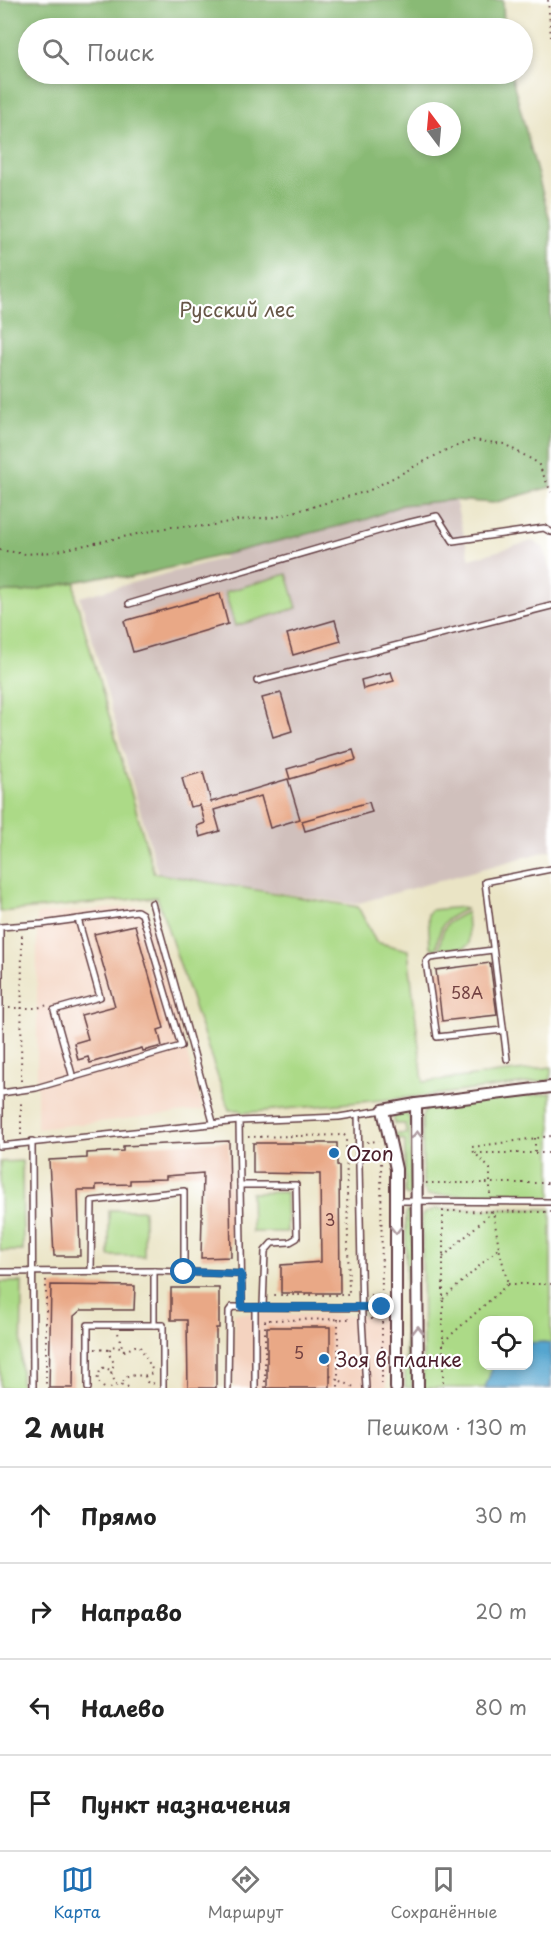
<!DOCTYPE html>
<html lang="ru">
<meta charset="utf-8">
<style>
:root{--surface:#fff;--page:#f2f2f2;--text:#222;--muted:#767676;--line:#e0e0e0;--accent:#1f6fb2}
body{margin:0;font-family:"Playpen Sans",sans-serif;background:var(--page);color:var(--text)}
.controls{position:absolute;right:18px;bottom:18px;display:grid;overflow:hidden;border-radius:12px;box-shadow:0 3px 9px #0003}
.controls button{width:54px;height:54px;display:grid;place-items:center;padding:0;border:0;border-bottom:2px solid var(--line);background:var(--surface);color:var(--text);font:30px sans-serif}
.compass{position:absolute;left:407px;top:102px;width:54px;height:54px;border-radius:50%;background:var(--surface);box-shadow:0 3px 9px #0003;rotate:344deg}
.stop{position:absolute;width:18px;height:18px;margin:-14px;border:4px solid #1f6fb2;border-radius:50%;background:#fff}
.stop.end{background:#1f6fb2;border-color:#fff;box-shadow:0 2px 6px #0008}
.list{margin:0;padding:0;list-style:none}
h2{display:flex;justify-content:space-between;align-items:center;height:78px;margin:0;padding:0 24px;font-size:26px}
h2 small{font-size:20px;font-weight:400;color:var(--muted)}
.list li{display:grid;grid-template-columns:39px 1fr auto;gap:18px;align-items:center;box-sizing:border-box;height:96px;padding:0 24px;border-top:2px solid var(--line)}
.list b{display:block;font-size:22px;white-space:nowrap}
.list em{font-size:20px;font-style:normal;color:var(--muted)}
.icon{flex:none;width:33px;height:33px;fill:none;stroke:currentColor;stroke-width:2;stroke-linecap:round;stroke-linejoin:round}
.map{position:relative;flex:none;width:551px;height:1388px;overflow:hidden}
.search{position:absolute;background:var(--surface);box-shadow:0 3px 9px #0003;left:18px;right:18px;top:18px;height:66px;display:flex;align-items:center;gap:15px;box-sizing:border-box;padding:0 21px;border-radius:33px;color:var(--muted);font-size:22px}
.sheet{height:462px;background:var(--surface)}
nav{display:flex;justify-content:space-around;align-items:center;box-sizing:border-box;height:84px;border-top:2px solid var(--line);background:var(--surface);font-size:16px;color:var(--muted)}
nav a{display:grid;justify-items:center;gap:3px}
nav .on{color:var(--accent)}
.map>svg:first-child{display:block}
.built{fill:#f4d3c0}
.industrial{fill:#d0c0bc}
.green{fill:#acda87;stroke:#7b7c59;stroke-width:1.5;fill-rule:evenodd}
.forest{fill:#89ba74;stroke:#6a6c50;stroke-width:1.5;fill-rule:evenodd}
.water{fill:#55a5cf;stroke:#50627d;stroke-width:1.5}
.building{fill:#e9a886}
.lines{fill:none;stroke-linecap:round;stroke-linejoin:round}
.lane-casing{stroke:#623d42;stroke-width:8}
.street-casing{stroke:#623d42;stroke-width:14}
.path{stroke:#623d42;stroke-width:2;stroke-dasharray:1.5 4.5;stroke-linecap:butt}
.lane{stroke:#fff;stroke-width:5}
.street{stroke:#fff;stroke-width:10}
.oneway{stroke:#ae9aa0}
.route{stroke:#1f6fb2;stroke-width:8}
.poi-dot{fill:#1f6fb2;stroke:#fff;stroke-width:2}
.labels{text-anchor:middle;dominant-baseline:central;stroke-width:4.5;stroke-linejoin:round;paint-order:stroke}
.number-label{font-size:16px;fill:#724142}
.park-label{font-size:20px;fill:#675747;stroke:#fff}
.poi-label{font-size:20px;fill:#4a1f2b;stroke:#fff;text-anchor:start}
</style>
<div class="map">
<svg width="551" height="1388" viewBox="0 0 551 1388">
<rect width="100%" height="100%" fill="#fff"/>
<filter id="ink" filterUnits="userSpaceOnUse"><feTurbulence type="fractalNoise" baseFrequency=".0167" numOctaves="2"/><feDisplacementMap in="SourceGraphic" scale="12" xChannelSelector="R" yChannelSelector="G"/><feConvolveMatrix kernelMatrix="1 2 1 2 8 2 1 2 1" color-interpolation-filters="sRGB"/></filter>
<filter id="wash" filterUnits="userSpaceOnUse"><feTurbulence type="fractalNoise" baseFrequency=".008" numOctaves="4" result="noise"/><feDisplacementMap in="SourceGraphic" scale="24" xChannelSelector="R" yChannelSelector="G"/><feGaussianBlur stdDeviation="1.35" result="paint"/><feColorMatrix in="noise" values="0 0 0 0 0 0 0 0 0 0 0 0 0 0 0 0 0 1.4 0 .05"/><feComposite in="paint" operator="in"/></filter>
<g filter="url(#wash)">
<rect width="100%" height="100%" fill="#eae4c5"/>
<!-- built -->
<g class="built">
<path d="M145,906L203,1110L37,1129V914Z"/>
<path d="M234,1313L385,1316L387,1320V1388H234Z"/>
</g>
<!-- industrial -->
<path class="industrial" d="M453,492L470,559L532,541L544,548L551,573V850L355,904L158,874L80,597L224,558L221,548Z"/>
<!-- green -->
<g class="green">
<path d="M287,574L297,608L235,626L225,592Z"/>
<path d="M75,582L76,599L154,873L358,907L376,942L408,950L423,1082L551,1067V1080L425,1096L242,1113L240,1110H229L157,897L0,912V592H24Z"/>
<path d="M463,907L466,909C442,920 441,923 436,949H433L430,946L428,914L431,910Z"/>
<path d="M467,912L469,944L464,948L439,949C444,924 444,923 467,912Z"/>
<path d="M551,1093V1197L427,1195L423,1186L422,1117L427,1107Z"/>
<path d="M407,1114L410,1119L411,1194L408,1196L405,1194V1140L398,1139L394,1134H406L405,1124H394V1115Z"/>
<path d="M22,1161L23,1251H0V1162Z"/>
<path d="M286,1192L287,1232H252L251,1193Z"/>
<path d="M435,1209H551V1388H423L422,1218L424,1213ZM484,1320H528V1366H484Z"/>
<rect x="109" y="1210" width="35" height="46"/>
<path d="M408,1211L412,1213V1388L405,1387L406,1213Z"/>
<path d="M0,1282H22L21,1388H0Z"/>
</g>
<!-- forest -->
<path class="forest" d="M0,0H503L504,28H28V74H511L551,225V487L493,503L453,500L402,505L368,519L129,578L109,575L24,592H0ZM416,111H452V147H416Z"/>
<!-- water -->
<path class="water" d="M543,1342L551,1343V1388H485L493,1366H528L529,1343Z"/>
<g id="blocks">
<!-- building -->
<g class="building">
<path d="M220,594L228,624L133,652L124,621Z"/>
<path d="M335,620L341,641L293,655L287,634Z"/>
<path d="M391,672L394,681L363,689L361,680Z"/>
<path d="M281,693L292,731L273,737L262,698Z"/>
<path d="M353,750L356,760L290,779L287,769Z"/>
<path d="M203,772L211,802L288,779L300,819L270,828L261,796L214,810L220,831L200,837L197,826L205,823L200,805L190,807L182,778Z"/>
<path d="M369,802L372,812L305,831L302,821Z"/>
<path d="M135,925L164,1028L158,1030L162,1046L143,1051L142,1048L90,1063L88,1057L78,1060L74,1043L88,1039L81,1015L115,1006L94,934Z"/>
<path d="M490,963L497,1015L442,1021L436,970Z"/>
<path d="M229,1141L231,1257L201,1258L203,1173L166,1176V1179L130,1180V1184L96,1185V1190H78L80,1256H54L49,1160L87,1158V1153L123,1151V1146Z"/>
<path d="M253,1143H337V1166H339L340,1293H281V1265L321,1262L320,1174L253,1173Z"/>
<path d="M51,1285L135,1286L134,1310H81L74,1316L73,1388H49Z"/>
<path d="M171,1288H219V1328H216V1388H188L187,1320H171Z"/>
<rect x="267" y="1327" width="63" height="61"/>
</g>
</g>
</g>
<g filter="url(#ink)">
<use href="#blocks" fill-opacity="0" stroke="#623d42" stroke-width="1.5"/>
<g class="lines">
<defs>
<g id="lane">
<path d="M129,604L399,525L437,516L453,541L544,528L551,532"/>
<path d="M257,681L551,606"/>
<path d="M152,903L213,1122"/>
<path d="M493,950L430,958L426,962L437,1037L503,1030"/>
<path d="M507,1059L485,882L551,869"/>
<path d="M73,1078L54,1010L100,997L78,919"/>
<path d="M1,1093L36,1088L181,1046L142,914L137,911L42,924L0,927V1146L239,1121"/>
<path d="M358,1114L362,1319L366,1388"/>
<path d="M32,1141L33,1388"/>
<path d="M240,1185L242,1307"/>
<path d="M396,1201L551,1202"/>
<path d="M91,1271L92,1201L184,1191V1272"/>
<path d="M154,1271V1325H163V1388"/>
<path d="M0,1272L154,1271L241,1274"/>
<path d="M263,1307L265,1251L272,1243L290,1242L297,1238L296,1185H240L239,1121L339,1117L383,1110"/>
<path d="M88,1388V1325H154"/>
<path d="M228,1388L229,1311L232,1307L396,1308"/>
<path d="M255,1388V1307"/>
</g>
<g id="street">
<path d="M416,1104L418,1388"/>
<path d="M396,1388V1169L383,1110L416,1104L551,1087"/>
</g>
</defs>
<!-- lane casing -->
<use href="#lane" class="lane-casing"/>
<!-- street casing -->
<use href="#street" class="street-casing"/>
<!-- path -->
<g class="path">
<path d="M548,0L551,37"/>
<path d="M0,550L26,554L53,552L170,527L208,526L238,520L276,517L368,491L446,450L473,440L504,444L538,463L551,492"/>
<path d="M9,1008H37L48,1005"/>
<path d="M21,1081L22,934"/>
<path d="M21,1135V1099"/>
<path d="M248,1137L344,1135L346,1137L349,1295H272"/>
<path d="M535,1138V1153"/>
<path d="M367,1142L379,1141"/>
<path d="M475,1153H551"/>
<path d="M381,1157L382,1301"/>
<path d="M426,1183H551"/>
<path d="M490,1194V1169L473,1151L472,1147L551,1136"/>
<path d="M443,1257L493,1211L499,1248"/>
<path d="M46,1280V1388"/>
<path d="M508,1284H551"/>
<path d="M370,1295H382"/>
<path d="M443,1299L499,1248L508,1284L443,1342V1211L551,1212"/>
<path d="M382,1316V1388"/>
<path d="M338,1319V1388"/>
<path d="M371,1319H382"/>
<path d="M118,1333L122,1343L121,1347L125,1351"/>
<path d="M95,1349L110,1350"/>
<path d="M111,1373L114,1363L109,1354L111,1347L116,1346L125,1351L135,1346H140L152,1369V1373C141,1380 128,1369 122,1384"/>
<path d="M145,1376L147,1382L156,1384"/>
<path d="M330,1376L356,1388"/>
<path d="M104,1388L97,1380L100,1371L104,1367L110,1370L116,1385"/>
<path d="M110,1388L120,1384L131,1388"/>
<path d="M265,1388V1320L353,1319"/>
<path d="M443,1388V1343"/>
</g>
<!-- lane -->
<use href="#lane" class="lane"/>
<!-- street -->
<use href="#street" class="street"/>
</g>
<!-- one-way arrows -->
<defs><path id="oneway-chevron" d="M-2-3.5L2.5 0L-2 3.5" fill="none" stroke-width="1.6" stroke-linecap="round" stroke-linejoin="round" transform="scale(1.5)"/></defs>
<g class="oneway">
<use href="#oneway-chevron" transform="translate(417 1135) rotate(-91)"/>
<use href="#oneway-chevron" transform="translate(396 1230) rotate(90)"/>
<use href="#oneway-chevron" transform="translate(418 1330) rotate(-90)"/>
</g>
</g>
<g class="lines" filter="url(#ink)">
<!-- route -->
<path class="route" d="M184,1272L241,1274L242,1307H382"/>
</g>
<!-- markers -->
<g class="poi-dot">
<circle cx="334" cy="1153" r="6"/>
<circle cx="324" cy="1359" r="6"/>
</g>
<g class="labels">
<!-- number labels -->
<g class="number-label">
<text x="467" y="992">58А</text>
<text x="330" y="1219">3</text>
<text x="299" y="1352">5</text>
</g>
<!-- park labels -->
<g class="park-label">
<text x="237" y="309">Русский лес</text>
</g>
<!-- poi labels -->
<g class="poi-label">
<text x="346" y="1153">Ozon</text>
<text x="336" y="1359">Зоя в планке</text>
</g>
</g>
</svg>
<div class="controls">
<button><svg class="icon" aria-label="locate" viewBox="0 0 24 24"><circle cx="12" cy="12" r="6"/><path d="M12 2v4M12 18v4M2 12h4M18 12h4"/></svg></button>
</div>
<svg class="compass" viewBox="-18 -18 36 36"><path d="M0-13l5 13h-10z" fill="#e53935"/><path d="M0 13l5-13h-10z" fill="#767676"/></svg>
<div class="stop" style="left:184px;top:1272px"></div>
<div class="stop end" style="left:382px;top:1307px"></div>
<div class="search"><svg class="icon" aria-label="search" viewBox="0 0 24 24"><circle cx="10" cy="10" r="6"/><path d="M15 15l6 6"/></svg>Поиск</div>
</div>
<section class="sheet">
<h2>2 мин<small>Пешком · 130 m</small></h2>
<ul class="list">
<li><svg class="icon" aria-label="ahead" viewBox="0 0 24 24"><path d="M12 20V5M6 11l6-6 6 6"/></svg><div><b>Прямо</b></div><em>30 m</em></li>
<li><svg class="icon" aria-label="right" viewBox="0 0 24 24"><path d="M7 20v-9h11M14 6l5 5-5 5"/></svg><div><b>Направо</b></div><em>20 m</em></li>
<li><svg class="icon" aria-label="left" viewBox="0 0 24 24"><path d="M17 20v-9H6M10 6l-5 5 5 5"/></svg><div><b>Налево</b></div><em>80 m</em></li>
<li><svg class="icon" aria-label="arrive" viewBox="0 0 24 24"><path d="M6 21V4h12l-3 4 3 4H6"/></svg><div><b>Пункт назначения</b></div></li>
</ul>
</section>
<nav>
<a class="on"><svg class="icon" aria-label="map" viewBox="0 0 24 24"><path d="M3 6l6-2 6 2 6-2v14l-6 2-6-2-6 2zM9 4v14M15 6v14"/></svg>Карта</a>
<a><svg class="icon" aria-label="directions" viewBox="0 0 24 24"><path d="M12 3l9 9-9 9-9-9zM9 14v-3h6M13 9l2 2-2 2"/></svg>Маршрут</a>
<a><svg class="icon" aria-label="saved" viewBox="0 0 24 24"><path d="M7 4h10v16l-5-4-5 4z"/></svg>Сохранённые</a>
</nav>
